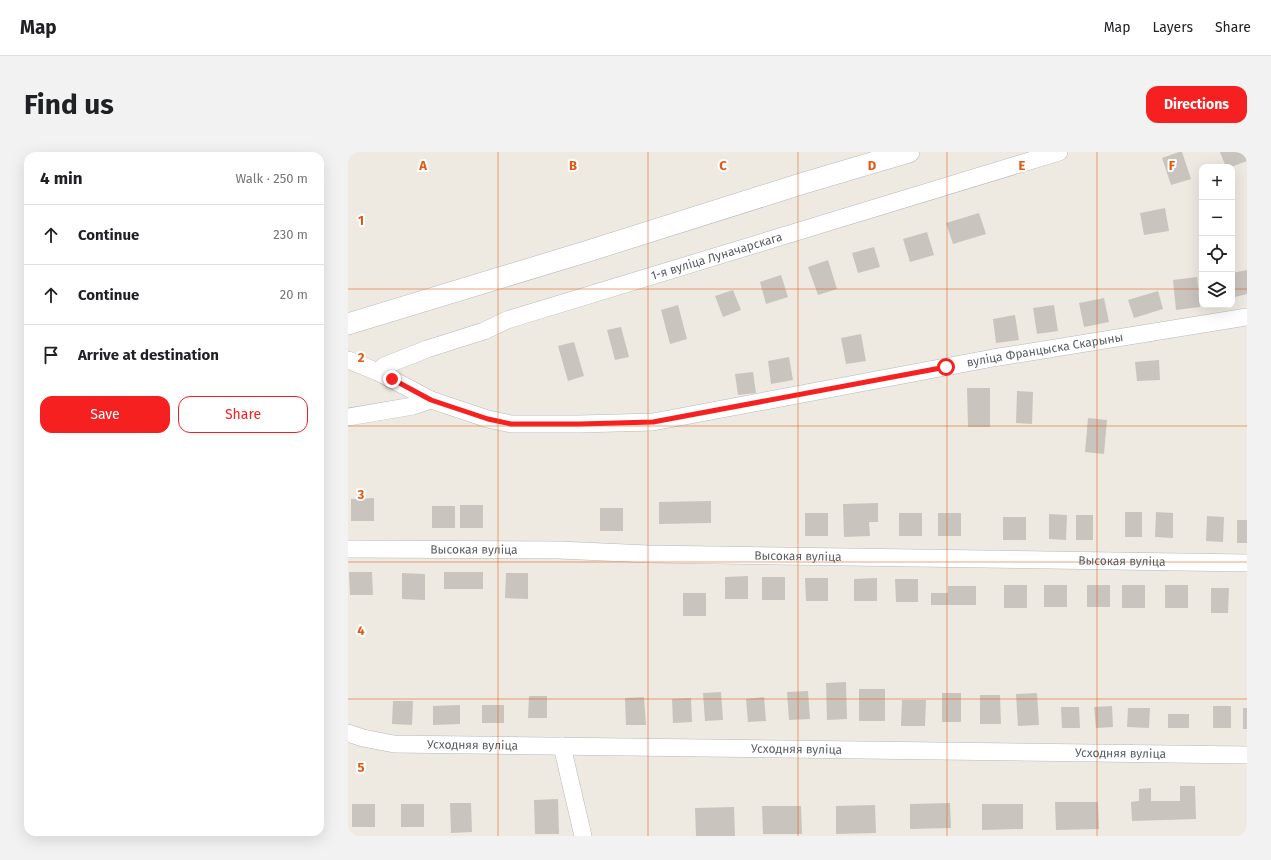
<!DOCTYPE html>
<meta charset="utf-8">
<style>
:root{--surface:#fff;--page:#f2f2f2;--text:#202124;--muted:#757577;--line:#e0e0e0;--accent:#f62021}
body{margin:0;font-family:"Fira Sans",sans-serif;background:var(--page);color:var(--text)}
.controls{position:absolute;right:12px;top:12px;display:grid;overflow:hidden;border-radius:8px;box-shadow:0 4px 16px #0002}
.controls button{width:36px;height:36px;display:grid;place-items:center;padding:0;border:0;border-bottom:1px solid var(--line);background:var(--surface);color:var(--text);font:20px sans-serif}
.stop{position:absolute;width:12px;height:12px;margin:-9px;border:3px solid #f62021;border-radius:50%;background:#fff}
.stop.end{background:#f62021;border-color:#fff;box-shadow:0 1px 4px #0008}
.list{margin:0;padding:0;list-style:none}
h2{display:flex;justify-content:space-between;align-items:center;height:52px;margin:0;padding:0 16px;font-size:17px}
h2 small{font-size:13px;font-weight:400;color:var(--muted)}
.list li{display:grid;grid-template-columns:26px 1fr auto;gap:12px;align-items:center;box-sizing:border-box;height:60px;padding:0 16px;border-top:1px solid var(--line)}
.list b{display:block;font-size:15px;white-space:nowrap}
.list em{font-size:13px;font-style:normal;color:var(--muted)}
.actions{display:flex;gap:8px;padding:12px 16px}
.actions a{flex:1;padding:9px 0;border:1px solid var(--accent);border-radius:12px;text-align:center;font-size:14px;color:var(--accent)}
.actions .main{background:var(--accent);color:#fff}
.icon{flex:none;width:22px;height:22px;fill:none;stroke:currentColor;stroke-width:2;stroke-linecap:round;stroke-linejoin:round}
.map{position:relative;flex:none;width:899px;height:684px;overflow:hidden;border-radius:12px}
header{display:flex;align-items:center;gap:24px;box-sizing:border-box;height:56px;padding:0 20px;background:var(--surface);border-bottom:1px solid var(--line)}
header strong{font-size:19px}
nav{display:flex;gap:22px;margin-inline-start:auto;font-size:14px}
.intro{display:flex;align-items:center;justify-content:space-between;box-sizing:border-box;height:96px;padding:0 24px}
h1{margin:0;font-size:28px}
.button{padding:10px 18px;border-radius:12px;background:var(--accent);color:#fff;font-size:14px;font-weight:700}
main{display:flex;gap:24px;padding:0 24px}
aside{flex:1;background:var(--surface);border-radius:12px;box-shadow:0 4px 16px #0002}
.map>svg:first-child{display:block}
.building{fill:#c9c5be}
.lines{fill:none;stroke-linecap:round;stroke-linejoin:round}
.minor-casing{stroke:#b4b9bd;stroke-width:18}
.tertiary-casing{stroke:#b4b9bd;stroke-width:22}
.minor{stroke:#fff;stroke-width:17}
.tertiary{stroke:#fff;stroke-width:21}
.route{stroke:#f62021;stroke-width:5}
.grid{fill:none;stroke:#e15910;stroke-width:1;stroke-opacity:0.55}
.labels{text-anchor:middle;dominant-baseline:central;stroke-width:4;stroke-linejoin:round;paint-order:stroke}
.street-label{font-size:12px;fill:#5a5f64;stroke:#fff}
.grid-label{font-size:13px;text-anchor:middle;font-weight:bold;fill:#e15910;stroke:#fff;stroke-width:4;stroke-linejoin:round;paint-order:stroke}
</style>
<header>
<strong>Map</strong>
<nav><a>Map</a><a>Layers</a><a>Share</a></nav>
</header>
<div class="intro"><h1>Find us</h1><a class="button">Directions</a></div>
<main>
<aside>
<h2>4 min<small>Walk · 250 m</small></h2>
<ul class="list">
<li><svg class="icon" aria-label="ahead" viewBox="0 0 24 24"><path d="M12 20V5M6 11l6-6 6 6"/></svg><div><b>Continue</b></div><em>230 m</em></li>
<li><svg class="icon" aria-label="ahead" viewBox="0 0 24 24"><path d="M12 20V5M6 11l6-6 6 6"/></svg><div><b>Continue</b></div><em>20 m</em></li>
<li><svg class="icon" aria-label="arrive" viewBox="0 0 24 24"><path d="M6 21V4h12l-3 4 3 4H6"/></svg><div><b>Arrive at destination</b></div></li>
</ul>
<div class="actions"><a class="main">Save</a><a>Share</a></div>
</aside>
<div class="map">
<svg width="899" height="684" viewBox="0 0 899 684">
<rect width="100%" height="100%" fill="#eeeae1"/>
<!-- building -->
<g class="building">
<path d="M831,0H834L843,27L823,33L814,6Z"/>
<path d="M872,0H897L899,9L883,15H878Z"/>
<path d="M817,56L821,79L796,83L792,61Z"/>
<path d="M631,61L638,82L605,92L598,71Z"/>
<path d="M579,80L586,103L562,110L555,87Z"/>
<path d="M526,95L532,115L510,121L504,101Z"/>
<path d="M480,108L489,137L470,143L460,115Z"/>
<path d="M899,118V142L887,145L884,129V121Z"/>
<path d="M433,123L440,145L418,152L412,130Z"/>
<path d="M849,125L852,155L828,158L825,128Z"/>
<path d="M385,138L393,158L375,165L367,144Z"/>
<path d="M810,139L815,157L786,166L780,148Z"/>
<path d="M756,146L761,170L736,175L731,151Z"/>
<path d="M330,153L339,187L322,192L313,158Z"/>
<path d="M706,153L710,179L689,182L685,156Z"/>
<path d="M667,163L671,188L648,191L645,167Z"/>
<path d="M273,175L281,205L267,208L259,178Z"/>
<path d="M513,182L518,209L498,212L493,186Z"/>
<path d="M226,190L236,224L220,229L210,194Z"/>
<path d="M441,205L445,228L423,232L420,209Z"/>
<path d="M811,208L812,228L789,229L787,210Z"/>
<path d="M405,220L408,241L390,243L387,222Z"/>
<path d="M619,236H642V275H620Z"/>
<path d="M669,239L685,240L684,272L668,271Z"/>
<path d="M740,266L759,268L756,302L737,300Z"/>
<path d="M26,346V369H3V347Z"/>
<path d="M363,349V371L311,372V350Z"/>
<path d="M530,351V370H521L522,384L496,385L495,352Z"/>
<rect x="112" y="353" width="23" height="23"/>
<rect x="84" y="354" width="23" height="22"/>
<rect x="252" y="356" width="23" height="23"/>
<rect x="777" y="360" width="17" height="25"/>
<path d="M808,360L825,361V386L807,385Z"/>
<rect x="457" y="361" width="23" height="23"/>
<rect x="551" y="361" width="23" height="23"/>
<rect x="590" y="361" width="23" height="23"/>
<path d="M701,362L719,363L718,388L701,387Z"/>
<rect x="728" y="363" width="17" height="25"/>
<path d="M859,364L876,365L875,390L858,389Z"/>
<rect x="655" y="365" width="23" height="23"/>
<rect x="889" y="368" width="10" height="23"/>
<path d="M1,420H24L25,443H2Z"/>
<rect x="96" y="420" width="39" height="17"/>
<path d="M54,421L77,422V448L54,447Z"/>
<path d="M158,421H180V447L157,446Z"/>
<path d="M400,424V447H377V425Z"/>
<rect x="414" y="425" width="23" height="23"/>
<path d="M457,426H480V449H458Z"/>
<path d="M529,426V449H506V427Z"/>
<path d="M547,427H570V450H548Z"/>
<rect x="656" y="433" width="23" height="23"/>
<rect x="696" y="433" width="23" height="22"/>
<rect x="739" y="433" width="23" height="22"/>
<rect x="774" y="433" width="23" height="23"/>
<rect x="817" y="433" width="23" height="23"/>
<path d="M600,434H628V453H583V441H600Z"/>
<path d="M863,436H881L880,461H863Z"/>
<rect x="335" y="441" width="23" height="23"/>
<path d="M498,530L499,567L479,568L478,531Z"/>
<rect x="511" y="537" width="26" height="32"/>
<path d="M460,539L462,567L441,568L439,540Z"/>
<path d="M373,540L375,568L357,569L355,541Z"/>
<rect x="594" y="541" width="19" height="29"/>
<path d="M689,541L691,573L670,574L668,542Z"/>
<path d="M632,543H652L653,572H632Z"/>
<path d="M181,544H199V566H180Z"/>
<path d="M296,545L298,573H278L277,546Z"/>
<path d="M416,545L418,569L400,570L398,547Z"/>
<path d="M343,546L344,570L325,571L324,547Z"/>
<path d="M554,548H578L577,574H553Z"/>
<path d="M45,549H65L64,573L44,572Z"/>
<path d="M112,553V572L85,573V554Z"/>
<rect x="134" y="553" width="22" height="18"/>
<path d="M764,554L765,575L748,576L746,555Z"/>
<rect x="865" y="554" width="18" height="22"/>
<path d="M713,555H731L732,576H714Z"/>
<path d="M780,556H802L801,576L779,575Z"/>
<rect x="895" y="556" width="4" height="21"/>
<rect x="820" y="562" width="21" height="14"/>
<path d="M832,634H847L848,667L784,669L783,650L791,649V637L803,636V649H832Z"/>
<path d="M210,647L211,682H187L186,648Z"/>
<path d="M707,650H750L751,677L708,678Z"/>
<path d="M102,651H123L124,680L103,681Z"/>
<path d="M602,651L603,676L562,677V652Z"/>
<rect x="4" y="652" width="23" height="23"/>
<rect x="53" y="652" width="23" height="23"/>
<path d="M634,652H675V677L634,678Z"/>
<path d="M527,653L528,681L488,682V654Z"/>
<path d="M414,654H453L454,682H415Z"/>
<path d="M386,655L387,684H348L347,656Z"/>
</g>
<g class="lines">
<defs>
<g id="minor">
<path d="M0,208L30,220L83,248"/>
<path id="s1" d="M30,220L36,214L79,197L136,179L159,168L711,0"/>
<path id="s2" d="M0,265L65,254L83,248L140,267L163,272H231L305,270L645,206L899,165"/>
<path id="s3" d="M0,397L211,398L300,402L899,411"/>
<path id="s4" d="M0,581L15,586L46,592L899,603"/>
<path d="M214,594L235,684"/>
</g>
<path id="tertiary" d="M0,172L237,100L456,31L561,0"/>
</defs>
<!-- minor casing -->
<use href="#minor" class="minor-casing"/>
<!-- tertiary casing -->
<use href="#tertiary" class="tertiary-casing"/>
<!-- minor -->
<use href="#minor" class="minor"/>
<!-- tertiary -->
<use href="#tertiary" class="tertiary"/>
</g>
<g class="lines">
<!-- route -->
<path class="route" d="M44,227L83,248L140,267L163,272H232L305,270L598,215"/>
</g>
<!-- grid -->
<path class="grid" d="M150,0V684M300,0V684M450,0V684M599,0V684M749,0V684M0,137H854M884,137H899M0,274H899M0,410H899M0,547H899"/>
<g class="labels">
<!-- street labels -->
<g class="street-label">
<text stroke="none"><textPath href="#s1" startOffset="359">1-я вуліца Луначарскага</textPath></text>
<text stroke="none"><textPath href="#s2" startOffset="709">вуліца Францыска Скарыны</textPath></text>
<text stroke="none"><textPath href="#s3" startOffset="126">Высокая вуліца</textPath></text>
<text stroke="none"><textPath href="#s3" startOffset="450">Высокая вуліца</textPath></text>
<text stroke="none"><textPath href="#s3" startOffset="774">Высокая вуліца</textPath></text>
<text stroke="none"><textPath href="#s4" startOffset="126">Усходняя вуліца</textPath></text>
<text stroke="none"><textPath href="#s4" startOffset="450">Усходняя вуліца</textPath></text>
<text stroke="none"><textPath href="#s4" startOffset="774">Усходняя вуліца</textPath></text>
</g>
</g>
<g class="grid-label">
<text x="75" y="18">A</text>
<text x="225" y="18">B</text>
<text x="375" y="18">C</text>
<text x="524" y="18">D</text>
<text x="674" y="18">E</text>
<text x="824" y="18">F</text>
<text x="13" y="73">1</text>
<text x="13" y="210">2</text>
<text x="13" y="347">3</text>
<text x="13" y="483">4</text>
<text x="13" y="620">5</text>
</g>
</svg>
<div class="controls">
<button>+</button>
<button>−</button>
<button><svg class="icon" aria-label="locate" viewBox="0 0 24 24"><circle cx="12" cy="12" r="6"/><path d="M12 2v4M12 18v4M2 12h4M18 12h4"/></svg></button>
<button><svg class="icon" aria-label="layers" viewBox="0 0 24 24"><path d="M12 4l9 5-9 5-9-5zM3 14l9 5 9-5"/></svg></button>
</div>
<div class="stop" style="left:598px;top:215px"></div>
<div class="stop end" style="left:44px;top:227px"></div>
</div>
</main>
